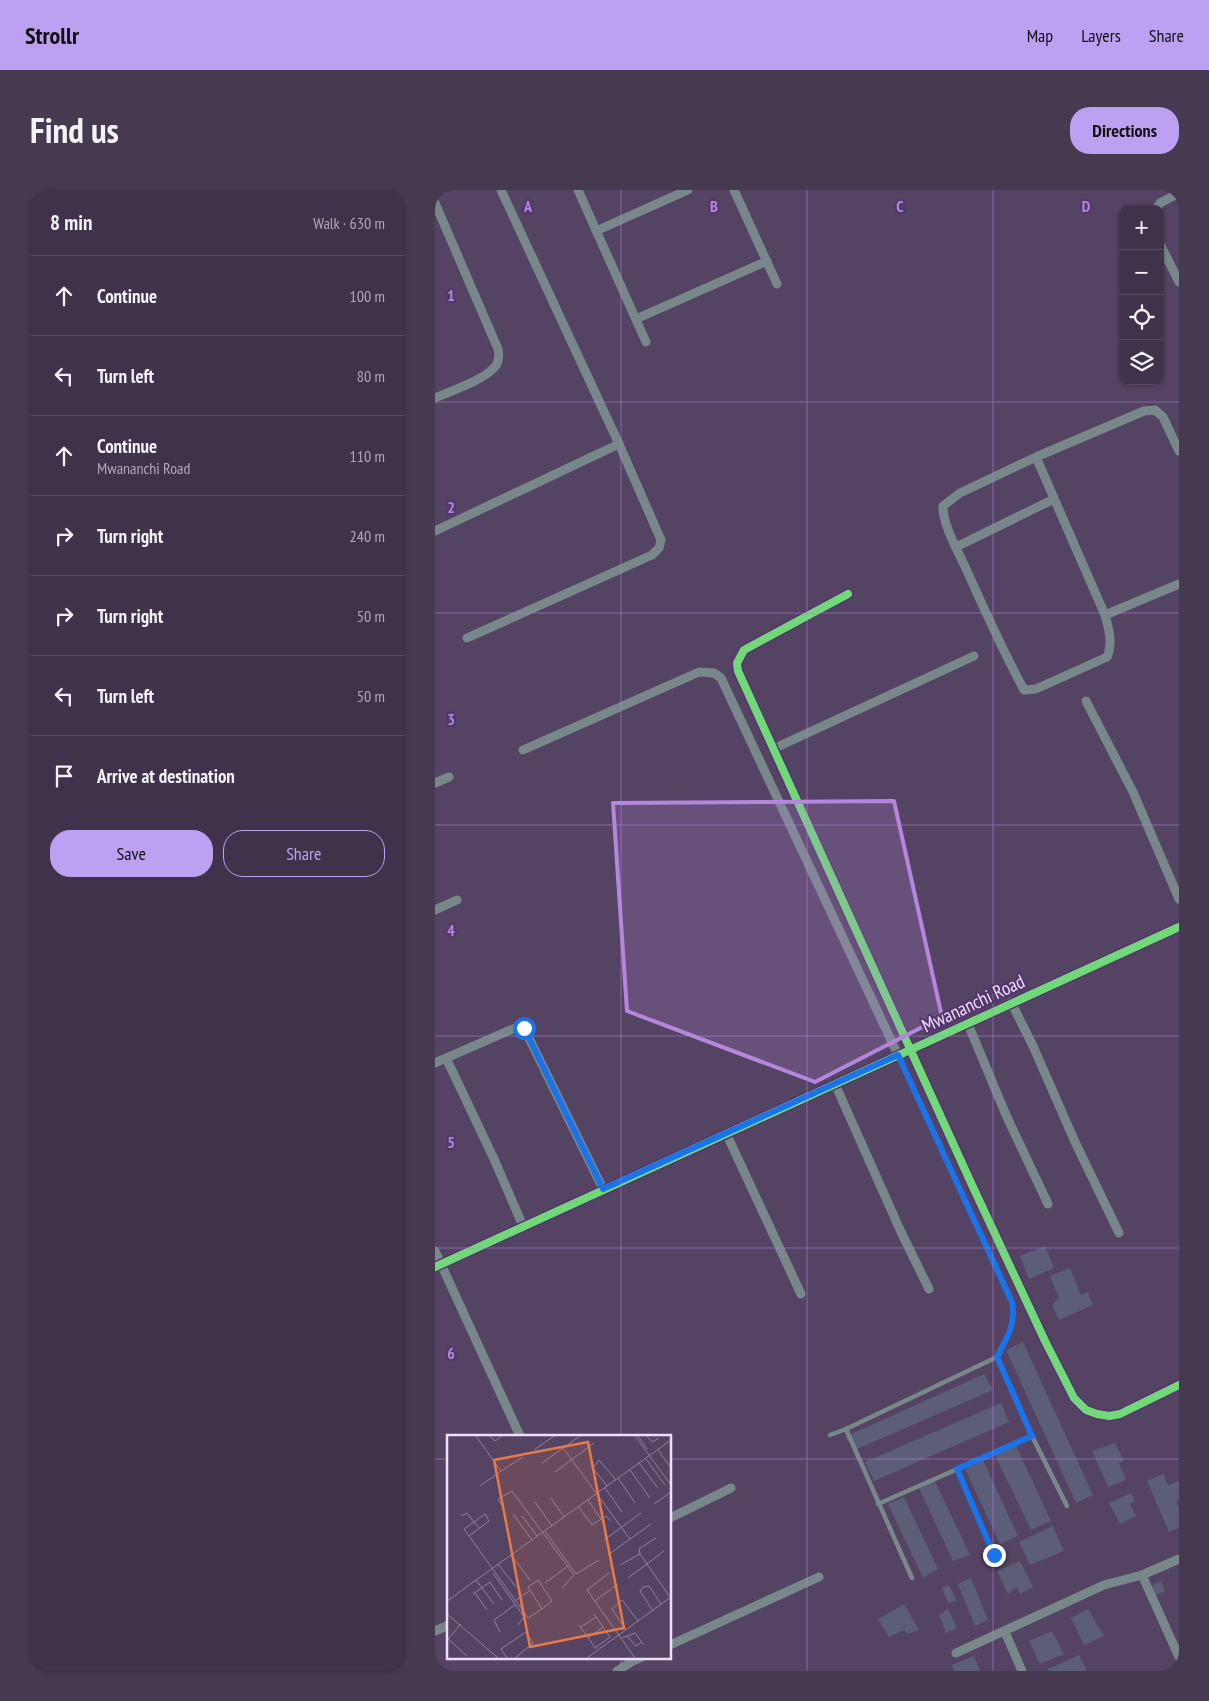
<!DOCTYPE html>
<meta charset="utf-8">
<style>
:root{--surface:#3f324a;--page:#463a51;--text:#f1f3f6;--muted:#adaab5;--line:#584d62;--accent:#bca0f2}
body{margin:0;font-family:"PT Sans Narrow",sans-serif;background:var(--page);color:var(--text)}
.controls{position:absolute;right:15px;top:15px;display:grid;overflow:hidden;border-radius:10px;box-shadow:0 1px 4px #0004}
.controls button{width:45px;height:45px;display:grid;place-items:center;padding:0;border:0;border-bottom:1px solid var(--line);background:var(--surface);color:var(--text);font:25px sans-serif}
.stop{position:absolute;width:15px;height:15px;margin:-11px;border:4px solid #1a73e8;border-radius:50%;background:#fff}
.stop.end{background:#1a73e8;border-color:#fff;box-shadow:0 1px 5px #0008}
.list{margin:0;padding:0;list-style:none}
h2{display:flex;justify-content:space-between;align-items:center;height:65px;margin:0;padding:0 20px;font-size:21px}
h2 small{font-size:16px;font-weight:400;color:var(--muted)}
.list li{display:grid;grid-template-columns:32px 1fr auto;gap:15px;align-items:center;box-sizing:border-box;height:80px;padding:0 20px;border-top:1px solid var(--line)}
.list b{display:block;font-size:19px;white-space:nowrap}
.list p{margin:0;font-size:16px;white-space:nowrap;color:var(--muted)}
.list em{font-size:16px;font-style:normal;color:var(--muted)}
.actions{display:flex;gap:10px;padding:15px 20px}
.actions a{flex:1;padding:11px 0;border:1px solid var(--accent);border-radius:20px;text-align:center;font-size:18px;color:var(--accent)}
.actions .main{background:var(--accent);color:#111}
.icon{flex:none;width:28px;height:28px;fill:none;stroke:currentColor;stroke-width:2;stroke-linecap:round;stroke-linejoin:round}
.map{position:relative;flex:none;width:744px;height:1481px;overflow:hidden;border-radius:20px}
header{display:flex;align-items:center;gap:30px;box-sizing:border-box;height:70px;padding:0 25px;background:var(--accent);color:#111}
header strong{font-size:24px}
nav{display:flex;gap:28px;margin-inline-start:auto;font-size:18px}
.intro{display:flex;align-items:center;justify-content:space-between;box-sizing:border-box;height:120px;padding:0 30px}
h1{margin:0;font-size:35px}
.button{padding:12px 22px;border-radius:20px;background:var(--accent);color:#111;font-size:18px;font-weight:700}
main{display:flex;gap:30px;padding:0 30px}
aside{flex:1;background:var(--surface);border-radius:20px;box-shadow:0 1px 4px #0004}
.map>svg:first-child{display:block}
.building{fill:#5b5e76}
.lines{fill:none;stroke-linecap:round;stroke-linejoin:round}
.lane{stroke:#78878a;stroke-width:4.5}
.street{stroke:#78878a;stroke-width:9}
.cycleway-casing{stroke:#55366f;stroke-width:11}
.cycleway{stroke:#71d979;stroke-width:8}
.route{stroke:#1a73e8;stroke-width:6}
.marked{fill:#b486dd;fill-opacity:0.2;stroke:#b486dd;stroke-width:4;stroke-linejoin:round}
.grid{fill:none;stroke:#b486dd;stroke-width:1;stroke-opacity:0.55}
.labels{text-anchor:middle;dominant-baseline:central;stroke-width:4.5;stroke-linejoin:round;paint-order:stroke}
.street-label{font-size:19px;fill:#eddffb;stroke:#55366f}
.inset-road{fill:none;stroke:#91819f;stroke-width:1}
.view{fill:#e97a48;fill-opacity:0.15;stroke:#e97a48;stroke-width:2.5}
.inset-edge{fill:none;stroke:#eddffb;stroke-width:2.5}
.grid-label{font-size:16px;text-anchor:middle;font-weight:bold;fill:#b486dd;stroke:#55366f;stroke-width:4.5;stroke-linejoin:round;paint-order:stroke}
</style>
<header>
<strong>Strollr</strong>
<nav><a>Map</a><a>Layers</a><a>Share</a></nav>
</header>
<div class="intro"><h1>Find us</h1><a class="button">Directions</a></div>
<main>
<aside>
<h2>8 min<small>Walk · 630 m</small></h2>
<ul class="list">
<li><svg class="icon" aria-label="ahead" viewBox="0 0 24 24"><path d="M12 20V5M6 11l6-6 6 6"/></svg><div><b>Continue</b></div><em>100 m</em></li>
<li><svg class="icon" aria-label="left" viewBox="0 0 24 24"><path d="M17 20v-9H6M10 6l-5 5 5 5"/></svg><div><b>Turn left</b></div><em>80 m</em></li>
<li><svg class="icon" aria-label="ahead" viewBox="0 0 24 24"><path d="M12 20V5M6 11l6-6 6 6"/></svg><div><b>Continue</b><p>Mwananchi Road</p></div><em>110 m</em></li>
<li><svg class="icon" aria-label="right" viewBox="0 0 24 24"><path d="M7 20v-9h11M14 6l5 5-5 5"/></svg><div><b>Turn right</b></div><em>240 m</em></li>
<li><svg class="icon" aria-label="right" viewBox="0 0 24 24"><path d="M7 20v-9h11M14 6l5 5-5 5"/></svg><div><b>Turn right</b></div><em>50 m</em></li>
<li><svg class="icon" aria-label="left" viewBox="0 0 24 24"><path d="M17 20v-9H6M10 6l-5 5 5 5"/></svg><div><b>Turn left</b></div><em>50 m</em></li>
<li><svg class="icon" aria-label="arrive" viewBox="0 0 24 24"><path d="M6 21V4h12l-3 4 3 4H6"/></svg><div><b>Arrive at destination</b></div></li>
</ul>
<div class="actions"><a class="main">Save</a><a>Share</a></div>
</aside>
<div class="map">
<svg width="744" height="1481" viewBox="0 0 744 1481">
<rect width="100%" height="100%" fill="#544362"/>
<!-- building -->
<g class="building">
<path d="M610,1056L619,1078L594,1089L585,1066Z"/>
<path d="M635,1078L646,1105L653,1102L658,1115L624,1130L617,1115L624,1108L615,1086Z"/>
<path d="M588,1152L658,1305L641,1313L571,1160Z"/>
<path d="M549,1184L558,1200L420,1260L410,1247Z"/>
<path d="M566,1213L574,1232L439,1291L430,1272Z"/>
<path d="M580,1253L616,1331L596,1340L560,1265Z"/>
<path d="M680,1253L689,1271L684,1273L691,1290L673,1297L657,1261Z"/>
<path d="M548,1270L583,1346L565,1354L530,1279Z"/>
<path d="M728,1284L733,1295L744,1291V1310L741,1311L744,1318V1338L734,1342L712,1291Z"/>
<path d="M499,1289L535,1365L518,1371L483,1296Z"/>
<path d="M696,1303L700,1311L695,1314L701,1326L685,1334L674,1313Z"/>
<path d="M469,1307L503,1379L488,1388L453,1314Z"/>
<path d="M618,1336L629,1361L595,1375L584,1352Z"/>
<path d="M585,1371L598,1397L585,1404L582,1397L573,1404L562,1381Z"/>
<path d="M536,1388L553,1430L540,1436L523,1394Z"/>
<path d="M726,1391L730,1401L721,1405L717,1395Z"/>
<path d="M514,1395L522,1411L513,1413L507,1398Z"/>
<path d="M469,1414L484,1440L472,1444L469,1440L454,1447L443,1429Z"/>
<path d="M513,1419L522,1438L511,1443L504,1425Z"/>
<path d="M653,1419L669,1446L649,1455L636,1428Z"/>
<path d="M617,1441L629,1464L605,1474L594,1451Z"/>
<path d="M644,1465L652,1481H614L613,1479Z"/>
<path d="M539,1466L545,1481H519L517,1475Z"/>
</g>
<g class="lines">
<!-- lane -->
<g class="lane">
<path d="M463,865L577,1112C581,1136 572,1147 562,1167L597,1246L632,1316"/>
<path d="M411,1239L477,1388"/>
<path d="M395,1245L411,1239L562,1167"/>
<path d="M522,1279L559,1365"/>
<path d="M443,1314L597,1246"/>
</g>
<!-- street -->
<g class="street">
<path d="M143,0L211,152"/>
<path d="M299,0L342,94"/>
<path d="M0,13L63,159C64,164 64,169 62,174C53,189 16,201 0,208"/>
<path d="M721,19L725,13L744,3"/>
<path d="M161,41L253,0"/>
<path d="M725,54L744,92"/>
<path d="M201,129L332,71"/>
<path d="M601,267L670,425C674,440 678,453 672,467L601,499L589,500C568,461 550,421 532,381C524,363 507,334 508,316L525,303L601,267L709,221L720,220L728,227L744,261"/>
<path d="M0,341L184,254"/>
<path d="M521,357L619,309"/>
<path d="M413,404L309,460L302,473L303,481L537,995L610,1151L639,1208L651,1220L662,1224L674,1226L685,1224L744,1195"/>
<path d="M670,425L744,394"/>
<path d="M32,448L217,365L224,358L226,350L184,254L66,0"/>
<path d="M651,511L698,602L744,709"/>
<path d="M338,559L539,466"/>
<path d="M88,560L264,482L279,483L286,488L463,865"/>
<path d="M0,593L14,587"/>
<path d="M0,720L22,710"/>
<path d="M576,812L598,856L640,952L684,1043"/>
<path d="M533,834L571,925L613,1014"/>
<path d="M12,870L59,969L88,1036"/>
<path d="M0,873L80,838H89L168,999"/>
<path d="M400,894L466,1042L494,1099"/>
<path d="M291,943L366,1104"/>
<path d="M0,1061L85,1246"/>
<path d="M0,1077L744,737"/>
<path d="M235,1328L296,1298"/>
<path d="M707,1385L744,1369"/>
<path d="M0,1441L14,1435"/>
<path d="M570,1442L587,1481"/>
<path d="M235,1455L384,1387"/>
<path d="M521,1463L669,1395L707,1385L744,1467"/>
<path d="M193,1467L196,1472L207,1467"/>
<path d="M182,1481L196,1472"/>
</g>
<defs>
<g id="cycleway">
<path d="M413,404L309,460L302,473L303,481L537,995L610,1151L639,1208L651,1220L662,1224L674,1226L685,1224L744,1195"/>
<path d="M0,1077L744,737"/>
</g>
</defs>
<!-- cycleway casing -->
<use href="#cycleway" class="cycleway-casing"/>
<!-- cycleway -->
<use href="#cycleway" class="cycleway"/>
</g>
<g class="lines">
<!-- route -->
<path class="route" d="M89,838L168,999L463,865L577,1112C581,1136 572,1147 562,1167L597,1246L522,1279L559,1365"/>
</g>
<!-- marked area -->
<path class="marked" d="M459,611L507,827L380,892L192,821L178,613Z"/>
<!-- grid -->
<path class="grid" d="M186,0V1246M372,0V1481M558,0V1481M0,212H744M0,423H744M0,635H744M0,846H744M0,1058H744M0,1269H14M235,1269H744M186,1467V1481"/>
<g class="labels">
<!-- street labels -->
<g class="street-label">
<text transform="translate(538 813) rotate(-25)">Mwananchi Road</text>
</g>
</g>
<!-- overview -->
<g transform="translate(12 1245)">
<rect width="224" height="224" fill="#544362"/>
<path class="inset-road" d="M29,1L54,36L76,22M43,1L48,6L55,1M188,1L224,50M191,1L200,14M200,1L205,7L212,3M116,13L133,1M87,15L107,1M211,15L224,33M199,24L218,50M95,28L116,13L183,104L204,89M192,28L211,53M183,35L203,63M108,37L147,8M171,43L188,68M33,51L54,36M160,51L146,33L152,25L169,45M158,53L175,77M104,63L117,82M141,65L154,84M88,67L105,91M207,69L224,57M132,72L145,90L159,81L164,86M57,74L51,64L65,56L127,140L115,153M66,79L85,105M14,81L20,78L32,93M75,81L90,101M98,96L129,139L152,125M22,101L42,86L38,79L17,94L81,183L95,174L105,166L91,145L81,152L95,174M157,105L194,78M193,119L192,114L209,103M64,120L83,145M161,120L183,104M51,129L69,152M200,129L217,116M173,130L193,119L223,162M46,138L77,182L71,190M162,138L140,155L188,223M181,143L200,129M29,145L47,169M98,148L121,131M28,158L40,175M26,159L43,147L55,165M0,166L224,5M68,166L82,156M148,166L171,149M206,176L193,156L196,152L202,151L214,169M0,179L51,223M147,179L163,202L148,213M132,190L149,214M134,192L149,182M179,195L165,174L175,165L191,186M53,197L47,185L68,170M180,201L189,211L195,207M141,203L156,192M175,203L188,198L197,210M1,204L20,221M1,204L14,189M60,223L54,214L79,197L86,208L68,223M140,223L224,162"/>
<path class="view" d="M141,7L177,193L83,212L47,25Z"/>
<rect width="224" height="224" class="inset-edge"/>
</g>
<g class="grid-label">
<text x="93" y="22">A</text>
<text x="279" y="22">B</text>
<text x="465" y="22">C</text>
<text x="651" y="22">D</text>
<text x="16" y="111">1</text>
<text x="16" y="323">2</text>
<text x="16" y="535">3</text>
<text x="16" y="746">4</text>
<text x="16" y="958">5</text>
<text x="16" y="1169">6</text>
</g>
</svg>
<div class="controls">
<button>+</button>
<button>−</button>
<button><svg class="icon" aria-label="locate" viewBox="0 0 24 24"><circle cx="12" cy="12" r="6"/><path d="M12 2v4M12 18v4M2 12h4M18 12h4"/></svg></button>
<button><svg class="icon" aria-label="layers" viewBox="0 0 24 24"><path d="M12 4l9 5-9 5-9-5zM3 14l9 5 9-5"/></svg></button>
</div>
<div class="stop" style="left:89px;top:838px"></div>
<div class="stop end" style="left:559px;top:1365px"></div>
</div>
</main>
